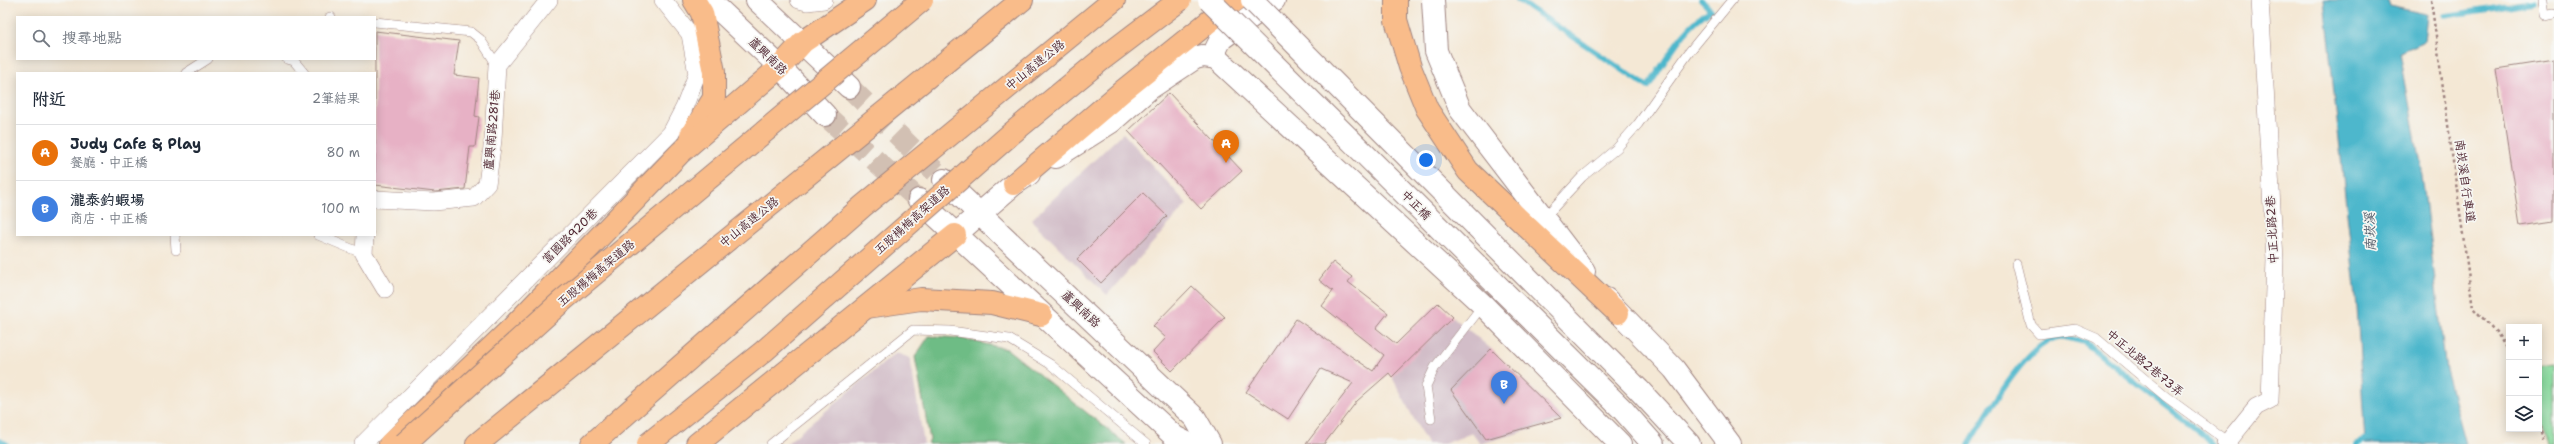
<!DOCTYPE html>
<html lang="zh-TW">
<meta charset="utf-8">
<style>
:root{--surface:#fff;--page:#f2f2f3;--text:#1f2937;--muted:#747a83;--line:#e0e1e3;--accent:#db2777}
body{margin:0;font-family:"Shantell Sans","LXGW WenKai TC",sans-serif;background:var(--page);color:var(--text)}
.controls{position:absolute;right:12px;bottom:12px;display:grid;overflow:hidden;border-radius:0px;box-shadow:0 2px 10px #0003}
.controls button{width:36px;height:36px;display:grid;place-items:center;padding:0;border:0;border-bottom:1px solid var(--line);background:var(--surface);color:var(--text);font:20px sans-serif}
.you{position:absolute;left:1426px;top:160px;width:14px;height:14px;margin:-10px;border:3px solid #fff;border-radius:50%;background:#1a73e8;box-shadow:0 0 0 6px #1a73e833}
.badge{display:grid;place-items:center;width:26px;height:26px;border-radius:50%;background:var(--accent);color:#fff;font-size:13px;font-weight:700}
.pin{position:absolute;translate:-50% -33px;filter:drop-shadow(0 1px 2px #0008)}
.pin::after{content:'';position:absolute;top:21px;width:14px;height:12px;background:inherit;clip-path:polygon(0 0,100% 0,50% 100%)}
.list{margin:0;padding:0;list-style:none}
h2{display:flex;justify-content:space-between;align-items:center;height:52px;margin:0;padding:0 16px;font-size:17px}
h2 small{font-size:13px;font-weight:400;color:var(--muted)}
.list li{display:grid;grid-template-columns:26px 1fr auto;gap:12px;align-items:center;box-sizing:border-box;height:56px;padding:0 16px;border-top:1px solid var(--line)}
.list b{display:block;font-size:15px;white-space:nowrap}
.list p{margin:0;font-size:13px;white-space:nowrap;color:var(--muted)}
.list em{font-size:13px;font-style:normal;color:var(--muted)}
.icon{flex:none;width:22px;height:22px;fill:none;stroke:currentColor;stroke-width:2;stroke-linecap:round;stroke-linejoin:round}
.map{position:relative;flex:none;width:2554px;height:444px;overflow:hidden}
.search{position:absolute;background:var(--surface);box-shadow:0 2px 10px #0003;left:16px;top:16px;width:360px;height:44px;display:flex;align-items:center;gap:10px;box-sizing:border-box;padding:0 14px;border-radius:0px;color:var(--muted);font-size:15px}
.panel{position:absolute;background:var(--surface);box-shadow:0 2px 10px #0003;left:16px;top:72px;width:360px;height:164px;border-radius:0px}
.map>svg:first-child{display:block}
.industrial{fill:#d2bdc8}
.green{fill:#88dc9e;stroke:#697e64}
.forest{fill:#6ebc85;stroke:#5c6e58}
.water{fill:#4eb7cc;stroke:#4c6b7c}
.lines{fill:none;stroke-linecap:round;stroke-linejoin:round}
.stream{stroke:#4eb7cc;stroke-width:5.5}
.building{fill:#e7b1c5}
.tertiary-tunnel{stroke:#d2c0b3;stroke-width:22;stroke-dasharray:22 11;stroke-linecap:butt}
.service-casing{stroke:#9f8480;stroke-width:10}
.minor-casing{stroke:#9f8480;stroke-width:18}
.tertiary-casing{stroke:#9f8480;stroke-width:24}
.motorway-casing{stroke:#9f8480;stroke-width:24}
.path{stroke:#9f8480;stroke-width:2.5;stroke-dasharray:3 3;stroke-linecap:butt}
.service{stroke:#fff;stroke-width:9}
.minor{stroke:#fff;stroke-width:17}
.tertiary{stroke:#fff;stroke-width:22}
.motorway{stroke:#f9bc8a;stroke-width:22}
.tertiary-bridge-casing{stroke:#9f8480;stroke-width:24;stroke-linecap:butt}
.motorway-bridge-casing{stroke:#9f8480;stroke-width:24;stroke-linecap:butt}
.tertiary-bridge{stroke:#fff;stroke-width:22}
.motorway-bridge{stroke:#f9bc8a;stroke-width:22}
.labels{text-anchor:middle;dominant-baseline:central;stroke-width:3.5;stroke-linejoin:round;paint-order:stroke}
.street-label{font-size:12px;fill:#4a1f2b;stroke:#f6f6f2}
.water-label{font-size:13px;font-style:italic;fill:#4b5463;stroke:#f6f6f2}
</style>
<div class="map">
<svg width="2554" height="444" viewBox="0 0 2554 444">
<rect width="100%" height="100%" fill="#f6f6f2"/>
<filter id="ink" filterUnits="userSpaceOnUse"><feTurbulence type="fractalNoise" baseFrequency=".025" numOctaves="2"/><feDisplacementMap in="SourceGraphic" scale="8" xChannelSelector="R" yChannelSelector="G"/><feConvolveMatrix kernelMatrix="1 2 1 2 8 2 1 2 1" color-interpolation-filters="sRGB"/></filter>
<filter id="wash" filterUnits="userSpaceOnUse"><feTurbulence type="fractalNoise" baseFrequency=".012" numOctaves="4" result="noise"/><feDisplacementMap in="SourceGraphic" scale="16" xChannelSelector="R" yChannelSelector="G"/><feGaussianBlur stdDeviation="0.9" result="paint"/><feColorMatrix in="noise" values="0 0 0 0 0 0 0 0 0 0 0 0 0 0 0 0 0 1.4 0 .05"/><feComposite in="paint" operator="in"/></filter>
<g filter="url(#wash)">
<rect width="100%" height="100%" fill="#f4e8d5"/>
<!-- industrial -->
<g class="industrial">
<path d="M1123,133L1187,204L1107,295L1031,220Z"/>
<path d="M1453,317L1491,349L1564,420L1480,444L1472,433L1444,444H1427L1392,377Z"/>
<path d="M896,353L910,358L924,444H786Z"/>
</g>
<!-- green -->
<path class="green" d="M2554,364V444H2550L2539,401V366Z"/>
<!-- forest -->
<path class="forest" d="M929,336L959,338L1007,349L1126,444H928L930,440L915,357Z"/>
<!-- water -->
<path class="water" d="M2324,0H2388L2390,6L2427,14L2424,41L2400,52L2422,175L2446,370L2466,444H2365L2357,307Z"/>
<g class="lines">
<!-- stream -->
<g class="stream">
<path d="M1518,0L1648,87C1666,61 1682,27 1711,10L1701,0"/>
<path d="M2445,16L2533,2"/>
<path d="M0,441L6,444"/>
<path d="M1969,444C1986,416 2026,343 2059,337C2066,336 2077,341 2084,342L2214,444"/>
<path d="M2356,444L2372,437"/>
</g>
</g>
<g id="blocks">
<!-- building -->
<g class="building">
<path d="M375,31L459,41L454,75L479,78L475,116L479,117L475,147H470L465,189L435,192L375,185Z"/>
<path d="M2554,60V221L2520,226L2496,69Z"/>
<path d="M1169,93L1242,171L1201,209L1128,131Z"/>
<path d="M1143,193L1167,216L1101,283L1077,259Z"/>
<path d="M1333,262L1352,277L1348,282L1388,313L1376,328L1396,344L1438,303L1453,317L1392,377L1389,373L1357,401L1324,444H1306L1353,383L1321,369L1288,419L1246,392L1296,319L1373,371L1384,355L1322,306L1333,291L1319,280Z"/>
<path d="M1192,286L1225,317L1172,371L1153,352L1166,338L1153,326Z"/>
<path d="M1491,349L1561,418L1486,439L1451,390Z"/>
</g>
</g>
</g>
<g filter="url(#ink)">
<use href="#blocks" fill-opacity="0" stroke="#9f8480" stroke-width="1"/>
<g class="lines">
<!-- tertiary-tunnel -->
<g class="tertiary-tunnel">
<path d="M849,87L944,180"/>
<path d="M825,115L919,200"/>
</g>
<defs>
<g id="service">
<path d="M2543,0L2545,15L2554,13"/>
<path d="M330,17H331"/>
<path d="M375,22L471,32L480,39L497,65"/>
<path d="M287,59L294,61L304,73"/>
<path d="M186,73L208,59"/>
<path d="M1544,218L1582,177L1617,148L1638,124L1690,51L1732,0"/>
<path d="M175,235L176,250"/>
<path d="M318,235L364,254"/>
<path d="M2016,264L2031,325L2039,334L2075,329L2096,338L2165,396L2228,442"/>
<path d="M1431,419L1426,386L1435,367L1483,305"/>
<path d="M771,444L913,330L950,331L1009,339L1050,364L1146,444"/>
</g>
<g id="minor">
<path d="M799,0L807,2L824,0"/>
<path d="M375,199L433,202L474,198L487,184L493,140L497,65L549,0"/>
<path d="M365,235L364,254L385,289"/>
<path d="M363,444L671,133L684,108L697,74L690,34L663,0"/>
<path d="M2226,444L2256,407L2270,400L2275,260L2260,0"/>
</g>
<g id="tertiary">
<path d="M709,0L780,67L825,115"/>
<path d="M757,0L849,87"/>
<path d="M1433,0L1436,51L1460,109L1584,271"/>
<path d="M1216,58V49L1221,39L1274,0"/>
<path d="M1056,157L1111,122L1150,88L1195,58L1203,56L1216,58L1483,305L1620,444"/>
<path d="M944,180L1195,418L1210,444"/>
<path d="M919,200L1175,437L1189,444"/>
<path d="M955,235L1014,184L1029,174"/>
<path d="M1606,299L1674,369L1730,444"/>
<path d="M1639,390L1689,444"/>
<path d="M1623,410L1653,444"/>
</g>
<g id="motorway">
<path d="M1396,0V20L1410,67L1427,109L1468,171L1618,313"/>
<path d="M691,135L714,98V72L702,13L694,0"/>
<path d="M1014,184L1124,90L1236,0"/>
<path d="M867,307L921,299L992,303L1041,315"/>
<path d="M390,444L511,329L680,153L780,67L803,42L865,0"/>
<path d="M477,444L1022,0"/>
<path d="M592,444L863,206L1114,0"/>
<path d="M697,444L955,235"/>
</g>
</defs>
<!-- service casing -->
<use href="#service" class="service-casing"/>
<!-- minor casing -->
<use href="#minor" class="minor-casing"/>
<!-- tertiary casing -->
<use href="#tertiary" class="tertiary-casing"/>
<!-- motorway casing -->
<use href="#motorway" class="motorway-casing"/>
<!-- path -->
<g class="path">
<path d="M2431,0L2473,308L2497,333L2509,353"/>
<path d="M2539,421L2545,444"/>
</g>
<!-- service -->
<use href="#service" class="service"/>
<!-- minor -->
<use href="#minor" class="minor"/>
<!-- tertiary -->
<use href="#tertiary" class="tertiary"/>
<!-- motorway -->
<use href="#motorway" class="motorway"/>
<defs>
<g id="tertiary-bridge">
<path d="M1209,0L1623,410"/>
<path d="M1252,0L1639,390"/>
</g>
<g id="motorway-bridge">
<path d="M404,444L562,301L922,0"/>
<path d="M648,444L764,351L1012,133L1101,60L1180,0"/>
</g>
</defs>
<!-- tertiary-bridge casing -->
<use href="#tertiary-bridge" class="tertiary-bridge-casing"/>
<!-- motorway-bridge casing -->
<use href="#motorway-bridge" class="motorway-bridge-casing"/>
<!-- tertiary-bridge -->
<use href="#tertiary-bridge" class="tertiary-bridge"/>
<!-- motorway-bridge -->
<use href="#motorway-bridge" class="motorway-bridge"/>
</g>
</g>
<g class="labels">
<!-- street labels -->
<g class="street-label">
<text transform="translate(768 56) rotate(44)">蘆興南路</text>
<text transform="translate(1035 65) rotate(-39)">中山高速公路</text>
<text transform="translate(492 130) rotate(-85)">蘆興南路281巷</text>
<text transform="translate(2465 181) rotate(82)">南崁溪自行車道</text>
<text transform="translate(1416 205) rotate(45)">中正橋</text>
<text transform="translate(912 220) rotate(-42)">五股楊梅高架道路</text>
<text transform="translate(749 222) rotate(-39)">中山高速公路</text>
<text transform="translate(2272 230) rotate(-93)">中正北路2巷</text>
<text transform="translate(570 236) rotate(-45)">富國路920巷</text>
<text transform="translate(596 273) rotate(-40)">五股楊梅高架道路</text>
<text transform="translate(1081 309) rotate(43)">蘆興南路</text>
<text transform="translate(2145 363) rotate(40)">中正北路2巷73弄</text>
</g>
<!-- water labels -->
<g class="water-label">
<text transform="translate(2370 232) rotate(-92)">南崁溪</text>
</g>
</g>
</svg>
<div class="controls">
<button>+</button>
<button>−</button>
<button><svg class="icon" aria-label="layers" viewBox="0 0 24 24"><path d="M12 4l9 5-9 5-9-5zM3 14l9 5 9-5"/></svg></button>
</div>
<div class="you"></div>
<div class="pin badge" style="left:1226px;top:163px;background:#e8710a">A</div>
<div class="pin badge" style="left:1504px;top:404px;background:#3f7fe0">B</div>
<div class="search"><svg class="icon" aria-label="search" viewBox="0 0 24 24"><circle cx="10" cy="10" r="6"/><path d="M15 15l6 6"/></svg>搜尋地點</div>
<section class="panel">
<h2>附近<small>2筆結果</small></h2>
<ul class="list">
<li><span class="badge" style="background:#e8710a">A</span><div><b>Judy Cafe &amp; Play</b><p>餐廳 · 中正橋</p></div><em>80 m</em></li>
<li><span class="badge" style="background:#3f7fe0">B</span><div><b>瀧泰釣蝦場</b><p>商店 · 中正橋</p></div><em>100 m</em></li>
</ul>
</section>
</div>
